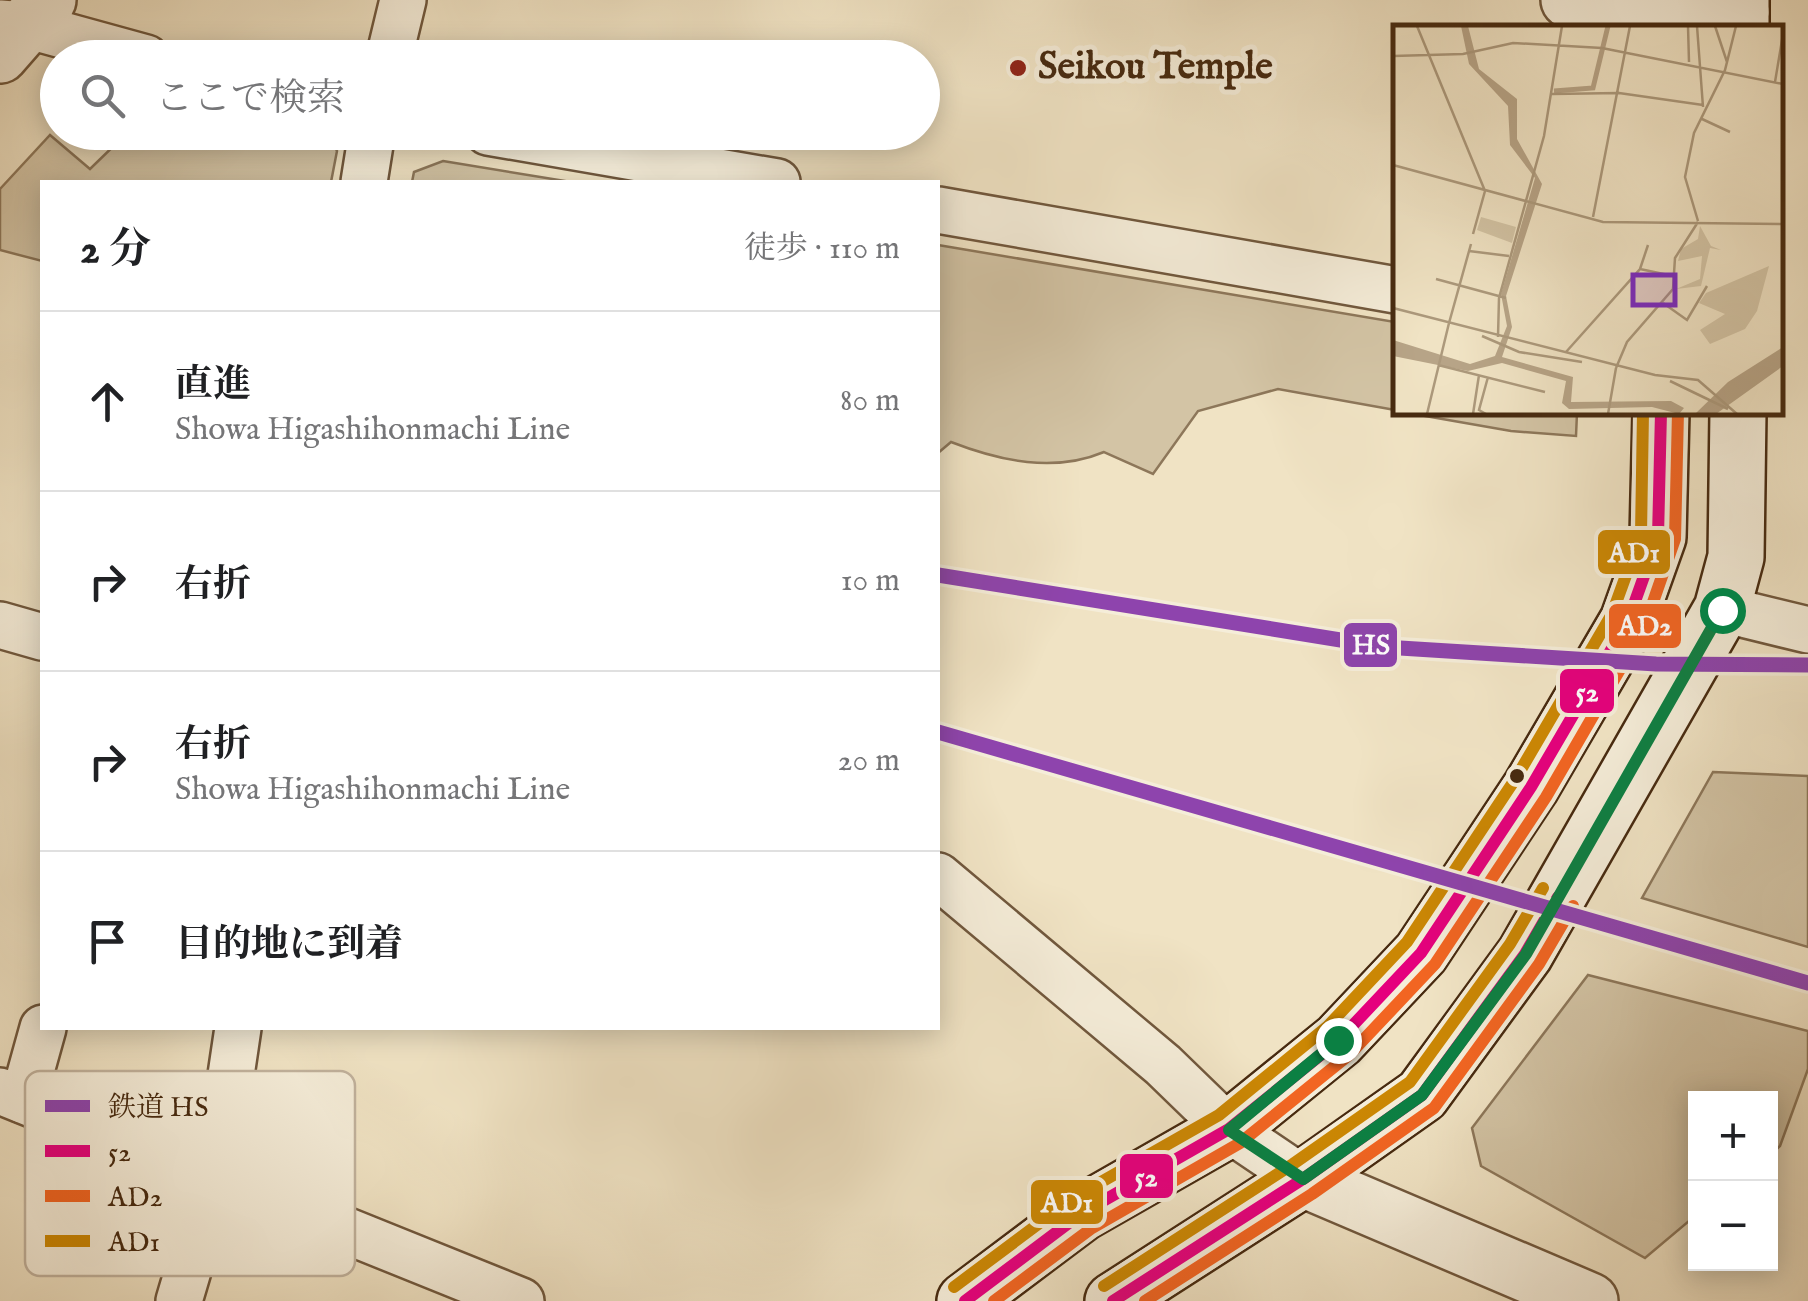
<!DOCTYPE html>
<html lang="ja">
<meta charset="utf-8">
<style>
:root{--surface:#fff;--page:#f2f2f2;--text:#202124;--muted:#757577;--line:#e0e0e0}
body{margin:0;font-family:"IM FELL English","Noto Serif JP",serif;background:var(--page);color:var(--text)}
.controls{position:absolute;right:30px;bottom:30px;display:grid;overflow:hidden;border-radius:0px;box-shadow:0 5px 25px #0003}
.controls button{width:90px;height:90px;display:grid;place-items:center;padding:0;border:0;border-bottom:2px solid var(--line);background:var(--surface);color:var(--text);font:50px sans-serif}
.stop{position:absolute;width:30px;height:30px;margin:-22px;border:8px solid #0b8043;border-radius:50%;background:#fff}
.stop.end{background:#0b8043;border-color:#fff;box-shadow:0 2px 10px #0008}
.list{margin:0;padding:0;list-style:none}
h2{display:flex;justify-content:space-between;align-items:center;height:130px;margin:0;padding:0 40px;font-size:42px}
h2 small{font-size:32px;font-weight:400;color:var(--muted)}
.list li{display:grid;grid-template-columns:65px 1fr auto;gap:30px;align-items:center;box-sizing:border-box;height:180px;padding:0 40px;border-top:2px solid var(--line)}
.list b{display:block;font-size:38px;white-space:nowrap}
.list p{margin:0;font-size:32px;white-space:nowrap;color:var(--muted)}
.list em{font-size:32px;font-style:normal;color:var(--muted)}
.icon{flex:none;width:55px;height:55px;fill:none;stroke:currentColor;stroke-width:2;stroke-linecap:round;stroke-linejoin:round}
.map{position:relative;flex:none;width:1808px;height:1301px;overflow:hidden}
.search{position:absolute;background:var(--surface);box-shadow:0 5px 25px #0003;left:40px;top:40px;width:900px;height:110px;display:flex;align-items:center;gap:25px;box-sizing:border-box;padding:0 35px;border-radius:55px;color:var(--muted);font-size:38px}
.panel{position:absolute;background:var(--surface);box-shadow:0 5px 25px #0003;left:40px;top:180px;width:900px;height:850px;border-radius:0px}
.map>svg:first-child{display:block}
.green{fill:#d3c4a5;stroke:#8d775a;stroke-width:2.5}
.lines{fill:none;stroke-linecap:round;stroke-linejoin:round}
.minor-casing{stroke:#71583d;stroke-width:50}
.tertiary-casing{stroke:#71583d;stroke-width:60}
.secondary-casing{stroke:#472a10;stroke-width:60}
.minor{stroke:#f5edd9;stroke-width:45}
.tertiary{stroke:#f5edd9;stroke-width:55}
.secondary{stroke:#f5edd9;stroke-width:55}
.bus-1-casing{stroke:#f5edd9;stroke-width:20}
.bus-2-casing{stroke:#f5edd9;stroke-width:20}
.bus-3-casing{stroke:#f5edd9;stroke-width:20}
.bus-1{stroke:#e5007d;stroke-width:12}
.bus-2{stroke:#f26522;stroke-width:12}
.bus-3{stroke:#cb8704;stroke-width:12}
.rail-1-casing{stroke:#f5edd9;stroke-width:22}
.rail-1{stroke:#8e44ad;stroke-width:15}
.route{stroke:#0b8043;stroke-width:12}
.poi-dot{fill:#8f2418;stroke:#f5edd9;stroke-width:4}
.bus-dot{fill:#472a10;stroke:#f5edd9;stroke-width:4}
.labels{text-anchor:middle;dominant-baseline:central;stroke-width:10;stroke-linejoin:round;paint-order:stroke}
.poi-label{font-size:38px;font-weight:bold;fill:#472a10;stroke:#f5edd9;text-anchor:start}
.inset-river{fill:none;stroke:#b7a487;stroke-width:5}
.inset-road{fill:none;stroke:#ac997c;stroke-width:2.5}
.view{fill:#7b2cbf;fill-opacity:0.15;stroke:#7b2cbf;stroke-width:5}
.inset-edge{fill:none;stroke:#472a10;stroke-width:5}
.key{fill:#f5edd9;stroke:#c1b29d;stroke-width:2.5}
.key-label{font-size:28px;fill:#472a10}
.line-badge{stroke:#f5edd9;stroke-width:4}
.badge-label{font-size:28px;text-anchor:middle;font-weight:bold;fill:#fff}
</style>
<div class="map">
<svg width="1808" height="1301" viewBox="0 0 1808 1301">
<rect width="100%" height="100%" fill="#f0e3c4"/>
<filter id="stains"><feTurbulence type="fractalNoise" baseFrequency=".002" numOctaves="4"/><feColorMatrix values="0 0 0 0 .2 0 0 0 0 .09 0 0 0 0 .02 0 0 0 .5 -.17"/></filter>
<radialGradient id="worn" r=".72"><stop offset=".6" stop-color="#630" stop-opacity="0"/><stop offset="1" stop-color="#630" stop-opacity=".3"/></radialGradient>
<!-- green -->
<g class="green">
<path d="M127,133H327L337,151L331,182H42V261L0,250V189L50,135L90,169Z"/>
<path d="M443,161L571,182H412L414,172Z"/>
<path d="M938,245L1395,322V410L1278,389L1198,411L1153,474L1104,452C1054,473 1000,461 951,442L938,453Z"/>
<path d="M1408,413H1577L1576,436L1511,431Z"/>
<path d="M1713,772L1808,776V947L1642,898Z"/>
<path d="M1588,975L1808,1031V1069L1780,1146L1771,1154L1770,1098H1696L1695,1216L1645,1258L1481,1166L1472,1128Z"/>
</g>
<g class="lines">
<defs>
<g id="minor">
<path d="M0,23L26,25L146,58"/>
<path d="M389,58L403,0"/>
<path d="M488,132L777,182"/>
<path d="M364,182L372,132"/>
<path d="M938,210L1396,290"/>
<path d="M1722,609L1808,630"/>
<path d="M0,625L42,637"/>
<path d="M938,876L1163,1065L1229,1129L1303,1179"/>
<path d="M0,1091L521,1301"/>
<path d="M23,1100L43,1028"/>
<path d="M179,1301L216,1176L238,1028"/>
</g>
<g id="tertiary">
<path d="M1569,0L1741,12"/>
<path d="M0,55L48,0"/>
<path d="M1303,1179L1590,1301"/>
</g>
<g id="secondary">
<path d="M1663,0L1664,28"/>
<path d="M1741,0V28"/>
<path d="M965,1301L1082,1213L1229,1129L1339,1040L1421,953L1531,787L1628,621L1658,537L1661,412"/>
<path d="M1113,1301L1303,1179L1422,1095L1525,954L1722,609L1736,557L1738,412"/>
</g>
</defs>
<!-- minor casing -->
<use href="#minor" class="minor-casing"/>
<!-- tertiary casing -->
<use href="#tertiary" class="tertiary-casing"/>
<!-- secondary casing -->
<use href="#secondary" class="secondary-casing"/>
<!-- minor -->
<use href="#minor" class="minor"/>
<!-- tertiary -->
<use href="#tertiary" class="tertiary"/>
<!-- secondary -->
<use href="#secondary" class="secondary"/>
<defs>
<g id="bus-1">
<path d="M965,1301L1082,1213L1229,1129L1339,1040L1421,953L1531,787L1628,621L1658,537L1661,412"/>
<path d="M1113,1301L1303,1179L1422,1095L1525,954L1558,897"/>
</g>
<g id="bus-2">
<path d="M994,1301L1092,1228L1240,1143L1350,1054L1435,964L1546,797L1644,628L1675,539L1678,412"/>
<path d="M1145,1301L1312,1194L1434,1108L1539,964L1573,906"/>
</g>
<g id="bus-3">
<path d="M1104,1286L1293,1164L1410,1082L1510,944L1543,888"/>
<path d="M954,1287L1073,1198L1219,1115L1327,1027L1407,942L1516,778L1612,614L1641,534L1643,412"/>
</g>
</defs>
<!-- bus-1 casing -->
<use href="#bus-1" class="bus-1-casing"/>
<!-- bus-2 casing -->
<use href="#bus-2" class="bus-2-casing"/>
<!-- bus-3 casing -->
<use href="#bus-3" class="bus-3-casing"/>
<!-- bus-1 -->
<use href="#bus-1" class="bus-1"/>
<!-- bus-2 -->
<use href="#bus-2" class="bus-2"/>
<!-- bus-3 -->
<use href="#bus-3" class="bus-3"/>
<defs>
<g id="rail-1">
<path d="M938,575L1384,647L1656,664L1808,665"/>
<path d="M938,732L1808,983"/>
</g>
</defs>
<!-- rail-1 casing -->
<use href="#rail-1" class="rail-1-casing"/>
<!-- rail-1 -->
<use href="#rail-1" class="rail-1"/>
</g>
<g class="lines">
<!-- route -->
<path class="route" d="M1338,1040L1229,1130L1303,1179L1422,1095L1526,954L1722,610"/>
</g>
<!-- markers -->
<circle class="poi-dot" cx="1018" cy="68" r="10"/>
<circle class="bus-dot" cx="1517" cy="776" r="9"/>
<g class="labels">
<!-- poi labels -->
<g class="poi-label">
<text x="1038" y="68">Seikou Temple</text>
</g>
</g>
<!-- overview -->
<g transform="translate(1393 25)">
<rect width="390" height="390" fill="#f0e3c4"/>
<path d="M88,192L123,202L119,218L84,205ZM307,201L318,221L328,225L317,223L308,261L283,264L307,254L309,231L285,236L288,224L305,214ZM376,241L364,286L352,304L317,319L307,305L332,289L306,278L313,268Z" fill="#d3c4a5"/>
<path d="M68,1H75L86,44L124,74V114L149,159L113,271L119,302L109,332L180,352L178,377L278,376L291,383L286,389L259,382L176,384L169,378L173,356L109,338L75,346L0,331V315L77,339L102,331L114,301L108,269L142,153L117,120L115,81L76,39ZM390,322V341L323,389H302L335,357Z" fill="#b7a487"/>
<path class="inset-river" d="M161,66L200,63L215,1"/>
<path class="inset-road" d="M24,1L92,166M295,1L296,37M304,1L310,82M322,1L334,37M0,31L70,29L120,18L209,23L390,59M382,57L390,9M159,69L226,68L310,80M309,94L337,107M0,140L210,197L390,199M200,192L237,1M305,196L292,152L301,108L332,45L343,1M80,209L92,166M76,226L116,231M247,244L280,251M43,254L113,273M270,278L294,295L314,261M0,283L262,350L305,355L344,389M56,298L78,219M89,311L126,327L189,337M105,312L106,273L151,111L169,1M173,327L247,244L255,220M45,340L152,367M223,343L234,317L280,264L282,233L305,197M277,356L335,384M34,389L56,298M80,389L86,350M93,389L86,385L95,352M215,389L223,343"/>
<path class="view" d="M240,250H282V280H240Z"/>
<rect width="390" height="390" class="inset-edge"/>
</g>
<!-- legend -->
<rect x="25" y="1071" width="330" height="205" rx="15" class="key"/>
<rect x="45" y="1100" width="45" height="12" fill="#8e44ad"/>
<rect x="45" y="1145" width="45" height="12" fill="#e5007d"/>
<rect x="45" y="1190" width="45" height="12" fill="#f26522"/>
<rect x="45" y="1235" width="45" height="12" fill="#cb8704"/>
<g class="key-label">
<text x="108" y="1116">鉄道 HS</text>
<text x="108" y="1161">52</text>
<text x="108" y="1206">AD2</text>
<text x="108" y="1251">AD1</text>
</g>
<g class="line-badge">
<rect x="1596" y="528" width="76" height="48" rx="10" fill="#cb8704"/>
<rect x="1607" y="602" width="76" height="48" rx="10" fill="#f26522"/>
<rect x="1342" y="621" width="57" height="48" rx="10" fill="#8e44ad"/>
<rect x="1558" y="667" width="58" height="48" rx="10" fill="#e5007d"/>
<rect x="1118" y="1152" width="57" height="48" rx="10" fill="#e5007d"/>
<rect x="1029" y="1178" width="76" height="48" rx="10" fill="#cb8704"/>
</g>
<g class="badge-label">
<text x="1634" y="562">AD1</text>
<text x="1645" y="635">AD2</text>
<text x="1371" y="654">HS</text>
<text x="1587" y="701">52</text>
<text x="1146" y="1186">52</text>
<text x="1067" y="1212">AD1</text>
</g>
<rect width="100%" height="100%" filter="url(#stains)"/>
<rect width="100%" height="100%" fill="url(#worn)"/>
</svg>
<div class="controls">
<button>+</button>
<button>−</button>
</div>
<div class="stop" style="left:1722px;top:610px"></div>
<div class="stop end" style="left:1338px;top:1040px"></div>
<div class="search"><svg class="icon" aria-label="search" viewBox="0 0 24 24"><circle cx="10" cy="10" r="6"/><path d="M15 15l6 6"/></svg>ここで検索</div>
<section class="panel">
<h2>2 分<small>徒歩 · 110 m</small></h2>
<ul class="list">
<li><svg class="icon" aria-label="ahead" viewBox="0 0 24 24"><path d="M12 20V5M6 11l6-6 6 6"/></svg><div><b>直進</b><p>Showa Higashihonmachi Line</p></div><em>80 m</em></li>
<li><svg class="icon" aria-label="right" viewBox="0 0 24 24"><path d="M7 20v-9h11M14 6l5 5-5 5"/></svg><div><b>右折</b></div><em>10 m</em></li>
<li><svg class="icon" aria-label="right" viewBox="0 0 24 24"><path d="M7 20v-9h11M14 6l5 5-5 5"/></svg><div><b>右折</b><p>Showa Higashihonmachi Line</p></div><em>20 m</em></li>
<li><svg class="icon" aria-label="arrive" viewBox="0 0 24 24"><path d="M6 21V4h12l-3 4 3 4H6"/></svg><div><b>目的地に到着</b></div></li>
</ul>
</section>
</div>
